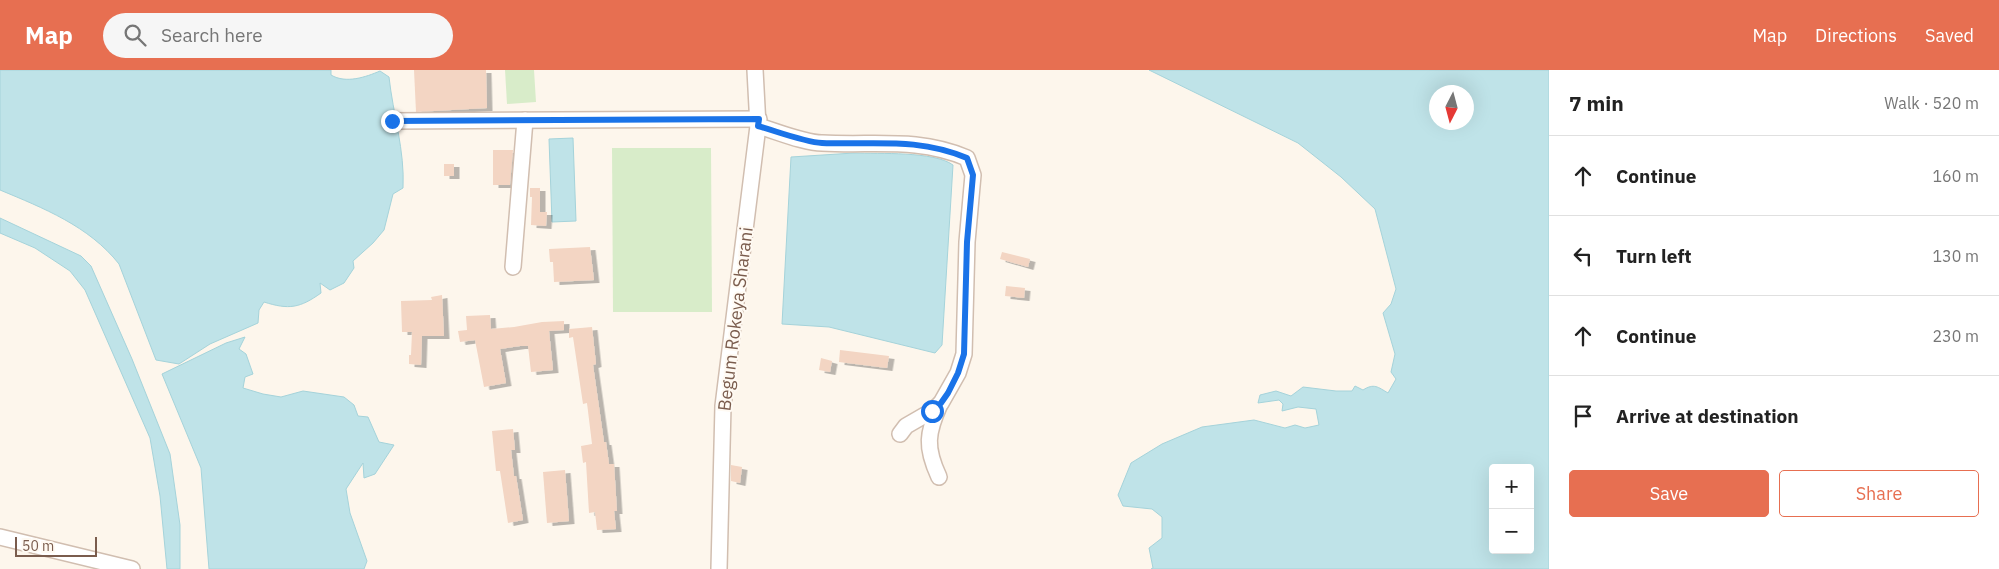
<!DOCTYPE html>
<meta charset="utf-8">
<style>
:root{--surface:#fff;--page:#f6f6f6;--text:#222;--muted:#767676;--line:#e0e0e0;--accent:#e76f51}
body{margin:0;font-family:"IBM Plex Sans",sans-serif;background:var(--page);color:var(--text)}
.controls{position:absolute;right:15px;bottom:15px;display:grid;overflow:hidden;border-radius:5px;box-shadow:0 5px 20px #0002}
.controls button{width:45px;height:45px;display:grid;place-items:center;padding:0;border:0;border-bottom:1px solid var(--line);background:var(--surface);color:var(--text);font:25px sans-serif}
.compass{position:absolute;left:1429px;top:15px;width:45px;height:45px;border-radius:50%;background:var(--surface);box-shadow:0 5px 20px #0002;rotate:186deg}
.scale{position:absolute;left:15px;bottom:12px;width:82px;box-sizing:border-box;padding-left:5px;border:2px solid #7a5c4d;border-top:0;font-size:14px;line-height:18px;white-space:nowrap;color:#7a5c4d;-webkit-text-stroke:4px #fffaf3;paint-order:stroke}
.stop{position:absolute;width:15px;height:15px;margin:-11px;border:4px solid #1a73e8;border-radius:50%;background:#fff}
.stop.end{background:#1a73e8;border-color:#fff;box-shadow:0 1px 5px #0008}
.list{margin:0;padding:0;list-style:none}
h2{display:flex;justify-content:space-between;align-items:center;height:65px;margin:0;padding:0 20px;font-size:21px}
h2 small{font-size:16px;font-weight:400;color:var(--muted)}
.list li{display:grid;grid-template-columns:32px 1fr auto;gap:15px;align-items:center;box-sizing:border-box;height:80px;padding:0 20px;border-top:1px solid var(--line)}
.list b{display:block;font-size:19px;white-space:nowrap}
.list em{font-size:16px;font-style:normal;color:var(--muted)}
.actions{display:flex;gap:10px;padding:15px 20px}
.actions a{flex:1;padding:11px 0;border:1px solid var(--accent);border-radius:5px;text-align:center;font-size:18px;color:var(--accent)}
.actions .main{background:var(--accent);color:#fff}
.icon{flex:none;width:28px;height:28px;fill:none;stroke:currentColor;stroke-width:2;stroke-linecap:round;stroke-linejoin:round}
.map{position:relative;flex:none;width:1549px;height:499px;overflow:hidden}
header{display:flex;align-items:center;gap:30px;box-sizing:border-box;height:70px;padding:0 25px;background:var(--accent);color:#fff}
header strong{font-size:24px}
nav{display:flex;gap:28px;margin-inline-start:auto;font-size:18px}
.search{width:350px;height:45px;background:var(--page);display:flex;align-items:center;gap:12px;box-sizing:border-box;padding:0 18px;border-radius:28px;color:var(--muted);font-size:19px}
main{display:flex}
aside{flex:1;background:var(--surface)}
.map>svg:first-child{display:block}
.green{fill:#d8ecc9}
.water{fill:#bfe3e8;stroke:#a5d3da;fill-rule:evenodd}
.building{fill:#f3d5c3;filter:url(#shadow)}
.lines{fill:none;stroke-linecap:round;stroke-linejoin:round}
.minor-casing{stroke:#d1beb0;stroke-width:18}
.minor{stroke:#fff;stroke-width:15}
.route{stroke:#1a73e8;stroke-width:6}
.labels{text-anchor:middle;dominant-baseline:central;stroke-width:4;stroke-linejoin:round;paint-order:stroke}
.street-label{font-size:18px;fill:#7a5c4d;stroke:#fffaf3}
</style>
<header>
<strong>Map</strong>
<div class="search"><svg class="icon" aria-label="search" viewBox="0 0 24 24"><circle cx="10" cy="10" r="6"/><path d="M15 15l6 6"/></svg>Search here</div>
<nav><a>Map</a><a>Directions</a><a>Saved</a></nav>
</header>
<main>
<div class="map">
<svg width="1549" height="499" viewBox="0 0 1549 499">
<defs>
<filter id="shadow"><feDropShadow dx="5.5" dy="3" stdDeviation="0" flood-color="#0004"/></filter>
</defs>
<rect width="100%" height="100%" fill="#fdf6ec"/>
<!-- green -->
<g class="green">
<path d="M505,0H534L536,32L507,34Z"/>
<path d="M612,78H711L712,242H613Z"/>
</g>
<!-- water -->
<g class="water">
<path d="M0,0H331V5C346,14 366,7 380,1L389,7C393,44 405,81 403,118L393,124L384,160L373,173L353,191L354,198L344,213L330,220L320,213L321,223C300,238 289,240 264,232L259,240L258,253L210,274L179,294L156,290L119,194C89,156 43,138 0,120Z"/>
<path d="M1149,0H1549V499H1151L1153,498L1149,478L1162,468V447L1152,439L1123,436L1118,425L1131,393L1162,374L1202,357L1254,350L1285,358L1295,355L1305,358L1319,355L1316,339L1298,337L1282,341L1283,334L1279,330L1258,333L1260,325L1276,321L1291,326L1303,317L1336,321H1352L1355,316L1363,320C1374,313 1378,317 1388,323L1396,309L1391,302L1395,284L1383,243L1391,234L1396,219L1375,139L1341,107L1298,73ZM1436,22H1466V52H1436ZM1493,398H1530V480H1493Z"/>
<path d="M573,68L576,151L552,152L549,69Z"/>
<path d="M854,83C879,84 934,81 953,95L942,275L935,283L829,257L782,254L791,87Z"/>
<path d="M0,148L81,186L91,196L132,289L170,384L180,455V499H167L160,426L150,368L85,220L70,201L35,178L0,163Z"/>
<path d="M245,267L239,279L246,284L253,304L245,307L243,318L263,324L281,327L303,321L344,327L354,335L358,346L368,347L379,372L394,375L375,404L364,408L363,393L346,419L350,443L367,491L364,499H209L201,398L162,304L226,273Z"/>
</g>
<!-- building -->
<g class="building">
<path d="M414,0H486L487,38L416,42Z"/>
<path d="M493,80H513L510,115H493Z"/>
<rect x="444" y="94" width="10" height="12"/>
<path d="M530,118H540V142H547L546,156L531,155L532,127H530Z"/>
<path d="M590,177L594,210L554,212L553,192H550L549,179Z"/>
<path d="M1002,182L1030,189L1028,197L1000,189Z"/>
<path d="M1006,216L1025,218L1024,228L1005,226Z"/>
<path d="M442,225L444,266H422L421,295L409,294V285H411L412,262H402L401,231L432,230L431,227Z"/>
<path d="M490,245L491,259L514,257L542,252L564,251V260L549,261L553,300L531,302L528,276H520L500,279L506,313L484,317L475,270L460,272L458,261L467,260L466,246Z"/>
<path d="M592,257L596,294L593,295L604,372H606L609,394H614L617,441H614L616,459L597,460L595,442L589,443L586,392L583,393L581,376L592,374L587,333L583,334L573,267L569,268V259Z"/>
<path d="M840,280L889,286L887,298L839,292Z"/>
<path d="M821,288L832,291L830,302L819,300Z"/>
<path d="M513,359L515,380H511L514,406H516L523,450L508,453L500,401H496L492,361Z"/>
<path d="M731,395L742,397L740,413L731,411Z"/>
<path d="M565,400L569,451L547,453L543,402Z"/>
</g>
<g class="lines">
<defs>
<g id="minor">
<path d="M392,51L759,49"/>
<path d="M758,56C776,61 804,73 822,73C874,76 917,67 967,88L973,105L967,172L964,284L958,303L941,333L932,341L906,356L900,364"/>
<path d="M513,197L525,50"/>
<path d="M939,407C925,377 927,363 940,334"/>
<path d="M0,467L132,499"/>
<path d="M719,499L723,336L758,56L755,0"/>
</g>
</defs>
<!-- minor casing -->
<use href="#minor" class="minor-casing"/>
<!-- minor -->
<use href="#minor" class="minor"/>
</g>
<g class="lines">
<!-- route -->
<path class="route" d="M392,51L759,49L758,56C776,61 804,72 822,73C874,75 917,67 967,88L973,105L967,172L964,284L958,303L948,323L941,333L932,341"/>
</g>
<g class="labels">
<!-- street labels -->
<g class="street-label">
<text transform="translate(735 249) rotate(-83)">Begum Rokeya Sharani</text>
</g>
</g>
</svg>
<div class="controls">
<button>+</button>
<button>−</button>
</div>
<svg class="compass" viewBox="-18 -18 36 36"><path d="M0-13l5 13h-10z" fill="#e53935"/><path d="M0 13l5-13h-10z" fill="#767676"/></svg>
<div class="scale">50 m</div>
<div class="stop" style="left:932px;top:341px"></div>
<div class="stop end" style="left:392px;top:51px"></div>
</div>
<aside>
<h2>7 min<small>Walk · 520 m</small></h2>
<ul class="list">
<li><svg class="icon" aria-label="ahead" viewBox="0 0 24 24"><path d="M12 20V5M6 11l6-6 6 6"/></svg><div><b>Continue</b></div><em>160 m</em></li>
<li><svg class="icon" aria-label="left" viewBox="0 0 24 24"><path d="M17 20v-9H6M10 6l-5 5 5 5"/></svg><div><b>Turn left</b></div><em>130 m</em></li>
<li><svg class="icon" aria-label="ahead" viewBox="0 0 24 24"><path d="M12 20V5M6 11l6-6 6 6"/></svg><div><b>Continue</b></div><em>230 m</em></li>
<li><svg class="icon" aria-label="arrive" viewBox="0 0 24 24"><path d="M6 21V4h12l-3 4 3 4H6"/></svg><div><b>Arrive at destination</b></div></li>
</ul>
<div class="actions"><a class="main">Save</a><a>Share</a></div>
</aside>
</main>
